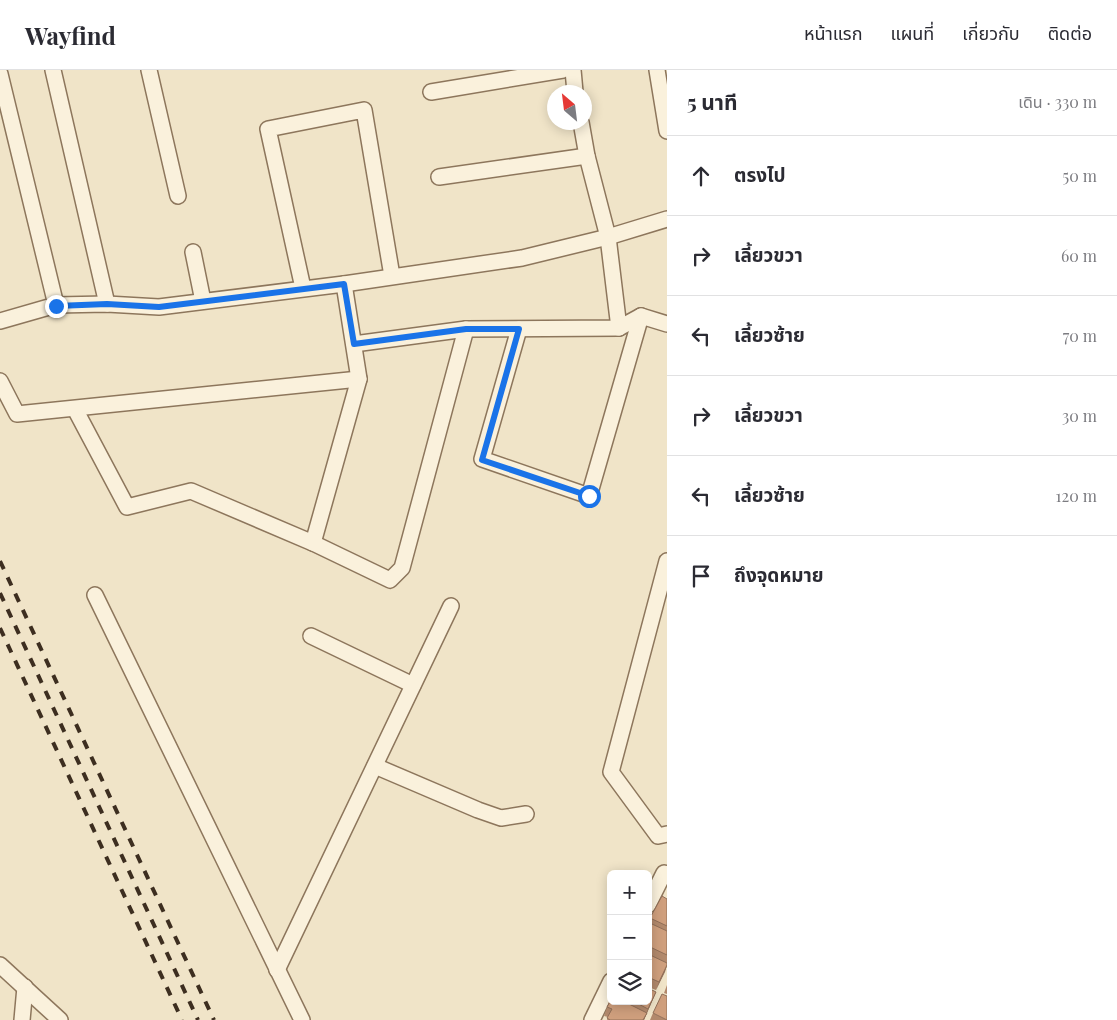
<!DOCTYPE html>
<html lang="th">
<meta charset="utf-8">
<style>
:root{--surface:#fff;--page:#f2f2f3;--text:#2b2b33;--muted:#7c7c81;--line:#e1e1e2}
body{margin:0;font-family:"Playfair Display","Noto Sans Thai",serif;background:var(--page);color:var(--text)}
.controls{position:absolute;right:15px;bottom:15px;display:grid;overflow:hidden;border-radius:8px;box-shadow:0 2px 12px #0003}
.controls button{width:45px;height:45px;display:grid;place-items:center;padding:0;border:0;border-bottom:1px solid var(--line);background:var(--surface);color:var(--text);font:25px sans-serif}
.compass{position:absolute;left:547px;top:15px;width:45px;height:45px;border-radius:50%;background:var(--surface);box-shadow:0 2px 12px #0003;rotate:332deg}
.stop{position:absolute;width:15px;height:15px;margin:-11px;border:4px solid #1a73e8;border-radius:50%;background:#fff}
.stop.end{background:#1a73e8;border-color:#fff;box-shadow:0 1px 5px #0008}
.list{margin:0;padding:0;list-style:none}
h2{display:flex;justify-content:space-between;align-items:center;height:65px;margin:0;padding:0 20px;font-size:21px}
h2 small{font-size:16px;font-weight:400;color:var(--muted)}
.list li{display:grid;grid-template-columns:32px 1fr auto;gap:15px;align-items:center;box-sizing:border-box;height:80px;padding:0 20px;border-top:1px solid var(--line)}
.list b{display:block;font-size:19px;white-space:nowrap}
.list em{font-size:16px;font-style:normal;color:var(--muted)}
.icon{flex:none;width:28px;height:28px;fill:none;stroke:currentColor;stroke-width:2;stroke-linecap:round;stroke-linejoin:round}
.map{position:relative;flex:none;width:667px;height:950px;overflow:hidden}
header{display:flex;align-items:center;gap:30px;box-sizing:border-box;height:70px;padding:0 25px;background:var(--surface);border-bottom:1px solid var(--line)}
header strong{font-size:24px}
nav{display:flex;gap:28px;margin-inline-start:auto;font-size:18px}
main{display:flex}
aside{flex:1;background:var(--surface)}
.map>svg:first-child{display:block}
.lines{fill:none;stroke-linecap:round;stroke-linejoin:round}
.minor-casing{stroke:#8d765c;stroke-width:18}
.minor{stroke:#faf1dc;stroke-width:15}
.rail{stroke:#3d2e20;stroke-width:4;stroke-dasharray:9 9;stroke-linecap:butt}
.wall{fill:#b2896c}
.shaded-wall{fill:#916f58}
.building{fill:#cf9f7d;stroke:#916f58}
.route{stroke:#1a73e8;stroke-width:6}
</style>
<header>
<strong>Wayfind</strong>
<nav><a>หน้าแรก</a><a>แผนที่</a><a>เกี่ยวกับ</a><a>ติดต่อ</a></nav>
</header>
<main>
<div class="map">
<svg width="667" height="950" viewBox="0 0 667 950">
<rect width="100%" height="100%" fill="#f0e4c8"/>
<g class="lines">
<defs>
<g id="minor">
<path d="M53,0L107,234"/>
<path d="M149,0L178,126"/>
<path d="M573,0L575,22"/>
<path d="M657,0L667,61"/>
<path d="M0,4L56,235"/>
<path d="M431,22L563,0"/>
<path d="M581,52L587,86L608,167L619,258"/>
<path d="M439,107L587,86"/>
<path d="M193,182L203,231"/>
<path d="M303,218L268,59L364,40L392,206"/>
<path d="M0,251L56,235L107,234L159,237L344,214L522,188L608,167L667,149"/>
<path d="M519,259L482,389L589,426L641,246"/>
<path d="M354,274L466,259L619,258L641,246L667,254"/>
<path d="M0,311L17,344L359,309"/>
<path d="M75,339L127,437L191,421L313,473L390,510L402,498L466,259"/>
<path d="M313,473L359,309L344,214"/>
<path d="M667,491L611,702L658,766L667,764"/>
<path d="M95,525L302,950"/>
<path d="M311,566L413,615"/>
<path d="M375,696L478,740L501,748L526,744"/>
<path d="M648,835L664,803L667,806"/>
<path d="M0,895L60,950"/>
<path d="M277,900L451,536"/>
<path d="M22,950L25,917"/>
<path d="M592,950L611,911"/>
</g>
</defs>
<!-- minor casing -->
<use href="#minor" class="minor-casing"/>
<!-- minor -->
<use href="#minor" class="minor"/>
<!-- rail -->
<g class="rail">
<path d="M0,491L214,950"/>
<path d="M0,523L198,950"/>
<path d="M0,558L182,950"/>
</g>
</g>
<!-- wall -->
<g class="wall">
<path d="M667,829V896L656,920L648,917V862L650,858L648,857V854L650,848Z"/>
<path d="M667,915V924L664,923Z"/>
<path d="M656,922L644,950H607L608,947L604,946L611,926V931H648Z"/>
<path d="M653,943L667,950H650Z"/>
</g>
<!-- shaded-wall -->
<g class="shaded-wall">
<path d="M667,895L665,902L656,920L659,912Z"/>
<path d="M656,922L644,950H643L648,939Z"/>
</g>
<!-- building -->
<g class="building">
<path d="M662,826L667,829V856L650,848Z"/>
<path d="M652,854L667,861V885L648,876V862Z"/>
<path d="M648,884L667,893V895L659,912L648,907Z"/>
<path d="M648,918L656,922L648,939L633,931H648Z"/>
<path d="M662,924L667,926V950L653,943Z"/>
<path d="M611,930V931H623L647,943L643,950H610L607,948L612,939L607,937Z"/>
</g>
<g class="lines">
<!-- route -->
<path class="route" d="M56,236L107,234L159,237L344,214L354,274L466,259H519L482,390L589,426"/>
</g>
</svg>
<div class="controls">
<button>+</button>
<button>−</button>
<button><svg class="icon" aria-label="layers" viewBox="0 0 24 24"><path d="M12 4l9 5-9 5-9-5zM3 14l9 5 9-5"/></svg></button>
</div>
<svg class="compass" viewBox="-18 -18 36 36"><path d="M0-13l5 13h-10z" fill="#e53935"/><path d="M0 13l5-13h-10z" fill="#7c7c81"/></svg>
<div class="stop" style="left:589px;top:426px"></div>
<div class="stop end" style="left:56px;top:236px"></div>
</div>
<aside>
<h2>5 นาที<small>เดิน · 330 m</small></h2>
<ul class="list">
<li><svg class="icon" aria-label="ahead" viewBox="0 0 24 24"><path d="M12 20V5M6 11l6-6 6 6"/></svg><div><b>ตรงไป</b></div><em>50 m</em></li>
<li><svg class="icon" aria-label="right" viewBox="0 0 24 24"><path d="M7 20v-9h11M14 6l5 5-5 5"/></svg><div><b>เลี้ยวขวา</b></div><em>60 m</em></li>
<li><svg class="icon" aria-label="left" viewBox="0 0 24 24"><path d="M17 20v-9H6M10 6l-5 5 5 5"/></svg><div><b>เลี้ยวซ้าย</b></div><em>70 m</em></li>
<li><svg class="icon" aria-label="right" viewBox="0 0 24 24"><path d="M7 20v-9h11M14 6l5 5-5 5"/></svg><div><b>เลี้ยวขวา</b></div><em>30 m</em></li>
<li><svg class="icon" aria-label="left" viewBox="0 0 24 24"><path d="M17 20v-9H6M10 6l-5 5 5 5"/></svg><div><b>เลี้ยวซ้าย</b></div><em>120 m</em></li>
<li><svg class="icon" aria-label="arrive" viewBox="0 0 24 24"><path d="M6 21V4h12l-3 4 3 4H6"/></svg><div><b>ถึงจุดหมาย</b></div></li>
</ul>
</aside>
</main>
